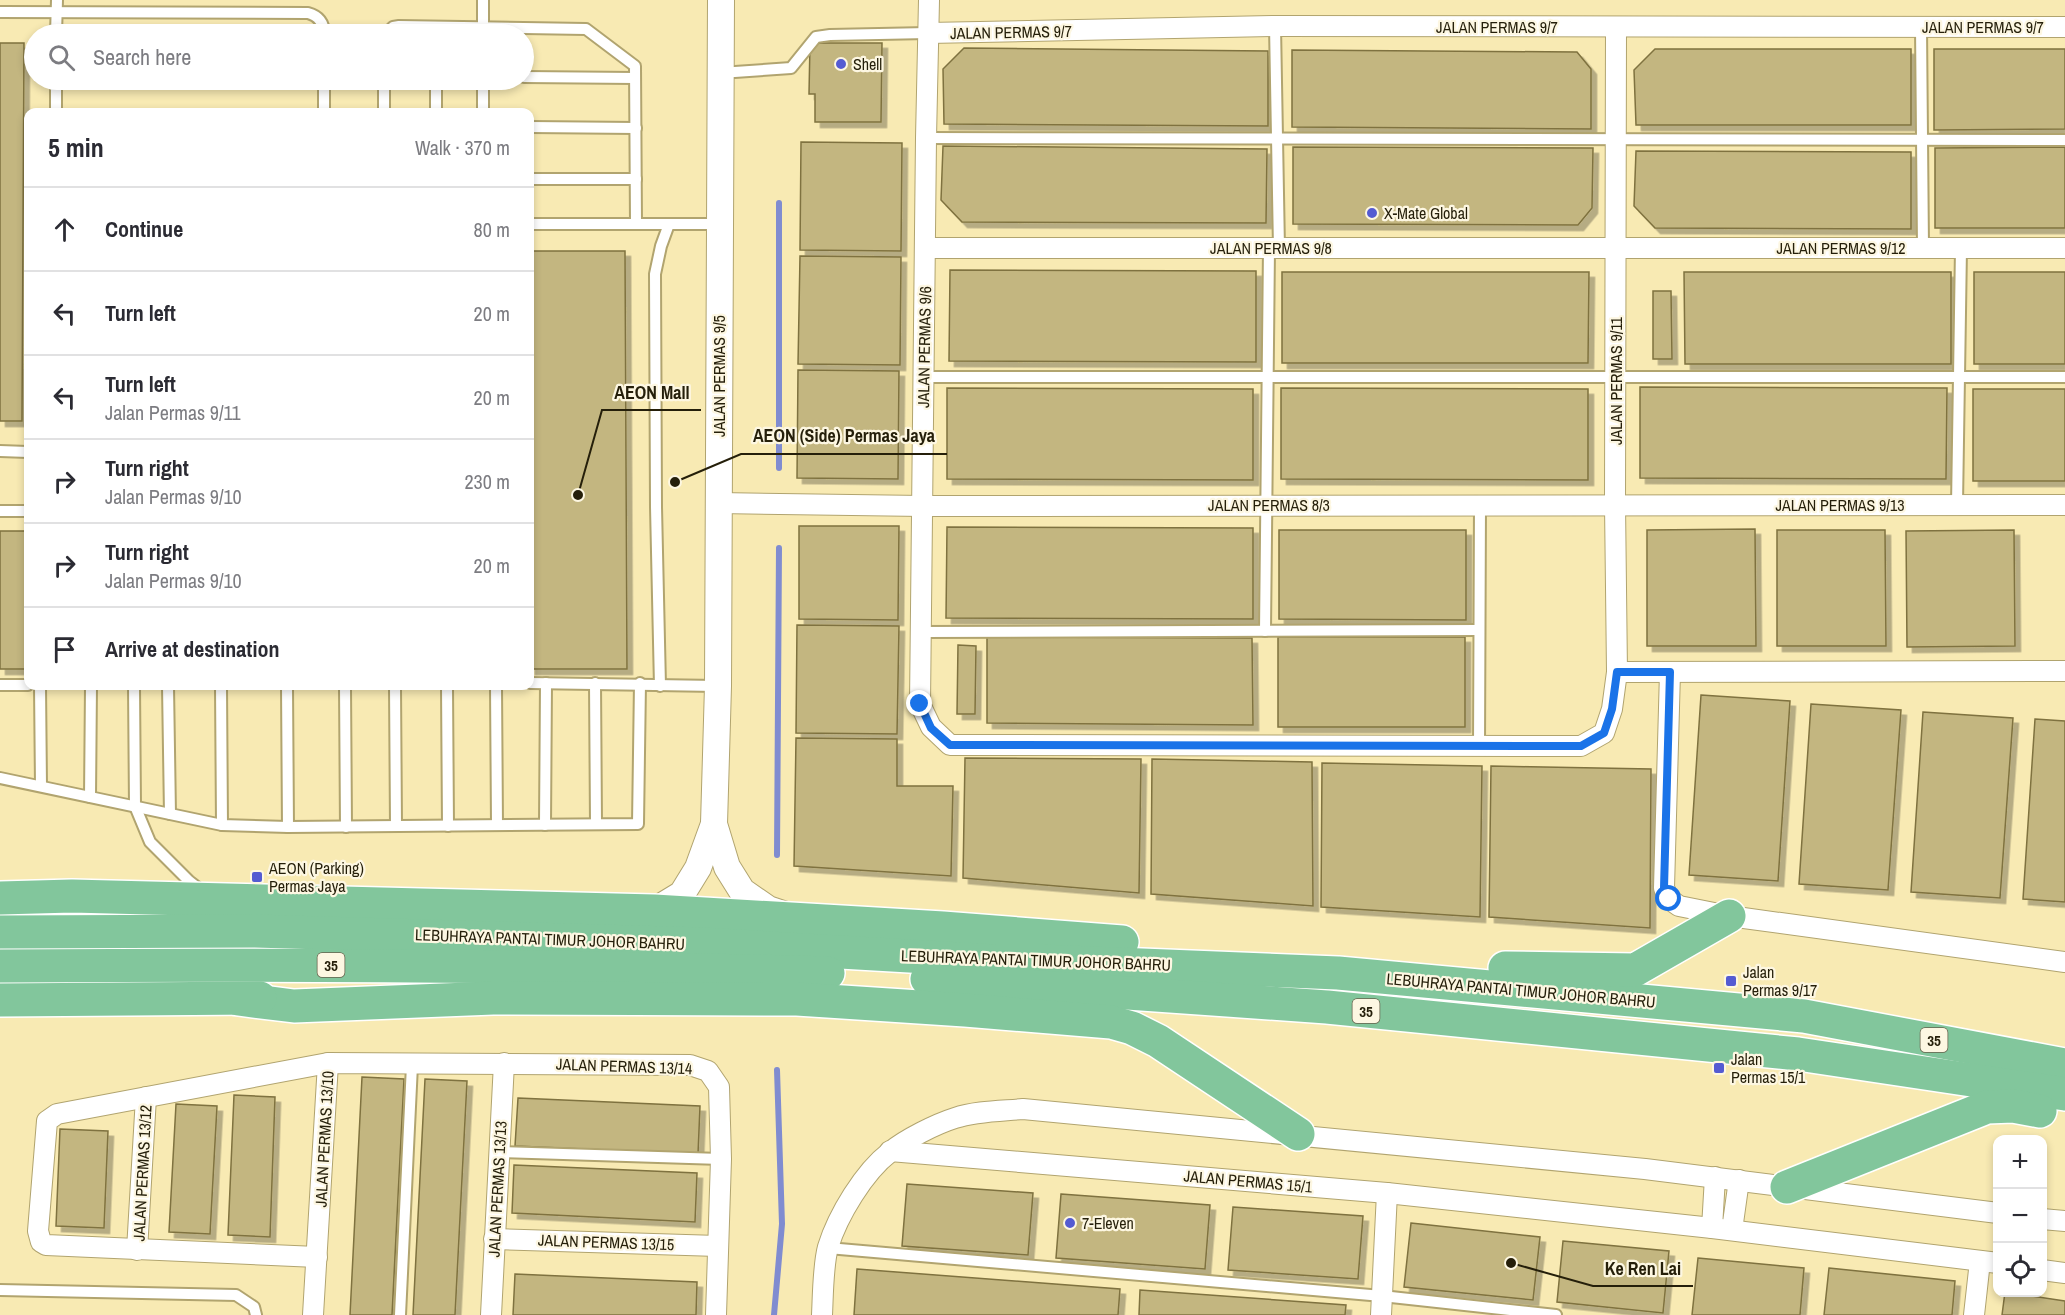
<!DOCTYPE html>
<meta charset="utf-8">
<style>
:root{--surface:#fff;--page:#f7f7f7;--text:#2b2b33;--muted:#7c7c81;--line:#e1e1e2}
body{margin:0;font-family:"Archivo Narrow",sans-serif;background:var(--page);color:var(--text)}
.controls{position:absolute;right:18px;bottom:18px;display:grid;overflow:hidden;border-radius:12px;box-shadow:0 3px 9px #0003}
.controls button{width:54px;height:54px;display:grid;place-items:center;padding:0;border:0;border-bottom:2px solid var(--line);background:var(--surface);color:var(--text);font:30px sans-serif}
.stop{position:absolute;width:18px;height:18px;margin:-14px;border:4px solid #1a73e8;border-radius:50%;background:#fff}
.stop.end{background:#1a73e8;border-color:#fff;box-shadow:0 2px 6px #0008}
.list{margin:0;padding:0;list-style:none}
h2{display:flex;justify-content:space-between;align-items:center;height:78px;margin:0;padding:0 24px;font-size:26px}
h2 small{font-size:20px;font-weight:400;color:var(--muted)}
.list li{display:grid;grid-template-columns:39px 1fr auto;gap:18px;align-items:center;box-sizing:border-box;height:84px;padding:0 24px;border-top:2px solid var(--line)}
.list b{display:block;font-size:22px;white-space:nowrap}
.list p{margin:0;font-size:20px;white-space:nowrap;color:var(--muted)}
.list em{font-size:20px;font-style:normal;color:var(--muted)}
.icon{flex:none;width:33px;height:33px;fill:none;stroke:currentColor;stroke-width:2;stroke-linecap:round;stroke-linejoin:round}
.map{position:relative;flex:none;width:2065px;height:1315px;overflow:hidden}
.search{position:absolute;background:var(--surface);box-shadow:0 3px 9px #0003;left:24px;top:24px;width:510px;height:66px;display:flex;align-items:center;gap:15px;box-sizing:border-box;padding:0 21px;border-radius:33px;color:var(--muted);font-size:22px}
.panel{position:absolute;background:var(--surface);box-shadow:0 3px 9px #0003;left:24px;top:108px;width:510px;height:582px;border-radius:12px}
.map>svg:first-child{display:block}
.lines{fill:none;stroke-linecap:round;stroke-linejoin:round}
.stream{stroke:#808cd0;stroke-width:6}
.building{fill:#c3b680;stroke:#7f723f;stroke-width:1.5;filter:url(#shadow)}
.service-casing{stroke:#b1a46f;stroke-width:14}
.minor-casing{stroke:#b1a46f;stroke-width:22}
.tertiary-casing{stroke:#b1a46f;stroke-width:28}
.trunk-casing{stroke:#fff;stroke-width:36}
.service{stroke:#fff;stroke-width:10}
.minor{stroke:#fff;stroke-width:20}
.tertiary{stroke:#fff;stroke-width:26}
.trunk{stroke:#82c69c;stroke-width:33}
.route{stroke:#1a73e8;stroke-width:8}
.poi-dot{fill:#545bd2;stroke:#fdf7e2;stroke-width:2}
.labels{text-anchor:middle;dominant-baseline:central;stroke-width:4.5;stroke-linejoin:round;paint-order:stroke}
.shield{fill:#fdf7e2;stroke:#66604b;stroke-width:1.5}
.shield-label{font-size:15px;font-weight:bold;fill:#251f0a}
.street-label{font-size:16px;fill:#251f0a;stroke:#fdf7e2}
.poi-label{font-size:16px;fill:#251f0a;stroke:#fdf7e2;text-anchor:start}
.leader{fill:none;stroke:#251f0a;stroke-width:2}
.callout-dot{fill:#251f0a;stroke:#fdf7e2;stroke-width:2}
.callout-label{font-size:18px;text-anchor:middle;font-weight:bold;fill:#251f0a;stroke:#fdf7e2;stroke-width:4.5;stroke-linejoin:round;paint-order:stroke}
</style>
<div class="map">
<svg width="2065" height="1315" viewBox="0 0 2065 1315">
<defs>
<filter id="shadow"><feDropShadow dx="5.5" dy="5.5" stdDeviation="0" flood-color="#0004"/></filter>
</defs>
<rect width="100%" height="100%" fill="#f8eab3"/>
<g class="lines">
<!-- stream -->
<g class="stream">
<path d="M779,468V203"/>
<path d="M777,855L779,548"/>
<path d="M774,1315L782,1224L777,1070"/>
</g>
</g>
<!-- building -->
<g class="building">
<path d="M0,43H24L22,421H0Z"/>
<path d="M810,43H882L881,122H815V94H809Z"/>
<path d="M964,48L1268,51V126L944,124L943,69Z"/>
<path d="M1655,49H1911V125H1636L1634,70Z"/>
<path d="M1934,49H2065V129L1934,130Z"/>
<path d="M1292,50L1577,52L1591,69V129L1292,127Z"/>
<path d="M801,142L902,143L901,251L800,250Z"/>
<path d="M943,146L1267,149L1266,223L962,222L941,200Z"/>
<path d="M1293,147L1593,148L1592,208L1578,225L1293,224Z"/>
<path d="M2065,147V228H1935V148Z"/>
<path d="M1636,151L1911,152V229L1655,228L1634,206Z"/>
<path d="M530,251H625L627,669H530Z"/>
<path d="M800,256L901,257L900,365L798,364Z"/>
<path d="M950,270L1256,271V362L949,361Z"/>
<path d="M1282,272H1589L1588,363H1282Z"/>
<path d="M1684,272H1951V364H1685Z"/>
<rect x="1974" y="272" width="91" height="92"/>
<path d="M1653,291H1671L1672,359H1653Z"/>
<path d="M798,370L899,371L898,479L797,478Z"/>
<path d="M1640,387L1947,388L1946,479L1640,478Z"/>
<path d="M947,388L1253,389V480L947,479Z"/>
<path d="M1281,388L1588,389V480L1281,479Z"/>
<rect x="1973" y="389" width="92" height="92"/>
<path d="M799,526H899L898,620L799,619Z"/>
<path d="M947,527L1253,528V619L946,618Z"/>
<path d="M1755,529L1756,646H1647V530Z"/>
<path d="M1279,530H1466V620L1279,619Z"/>
<path d="M1777,530H1885L1886,646H1777Z"/>
<path d="M2014,530L2015,646L1907,647L1906,531Z"/>
<rect x="0" y="531" width="28" height="138"/>
<path d="M797,625L899,626L897,734L796,733Z"/>
<path d="M987,637L1252,638L1253,725L987,723Z"/>
<rect x="1278" y="637" width="187" height="90"/>
<path d="M958,645L976,646L975,714H957Z"/>
<path d="M1701,695L1790,701L1778,881L1689,875Z"/>
<path d="M1811,704L1901,710L1888,890L1799,884Z"/>
<path d="M1923,712L2013,718L2000,898L1911,892Z"/>
<path d="M2035,719L2065,721V902L2023,899Z"/>
<path d="M796,738L897,739V786H953L951,876L794,866Z"/>
<path d="M965,758L1141,759L1139,893L963,878Z"/>
<path d="M1152,759L1312,762L1313,906L1151,894Z"/>
<path d="M1322,763L1482,766L1480,917L1321,907Z"/>
<path d="M1491,766L1651,769L1650,928L1489,917Z"/>
<path d="M362,1077L404,1079L392,1315H350Z"/>
<path d="M425,1079L467,1081L455,1315H413Z"/>
<path d="M234,1095L275,1097L270,1237L228,1235Z"/>
<path d="M518,1098L700,1106L698,1154L515,1146Z"/>
<path d="M176,1104L217,1106L210,1234L169,1232Z"/>
<path d="M60,1129L108,1131L104,1228L56,1226Z"/>
<path d="M514,1165L697,1173L695,1222L512,1213Z"/>
<path d="M907,1184L1033,1193L1028,1255L902,1246Z"/>
<path d="M1061,1194L1210,1205L1205,1269L1056,1258Z"/>
<path d="M1233,1207L1363,1216L1358,1279L1228,1270Z"/>
<path d="M1411,1223L1540,1237L1533,1300L1404,1287Z"/>
<path d="M1563,1241L1669,1251L1663,1313L1557,1302Z"/>
<path d="M1698,1258L1804,1268L1800,1315H1692Z"/>
<path d="M1829,1268L1955,1281L1952,1315H1824Z"/>
<path d="M857,1269L1120,1289L1118,1315H854Z"/>
<path d="M515,1274L697,1282L696,1315H513Z"/>
<path d="M1140,1290L1346,1305L1345,1315H1139Z"/>
<path d="M2005,1292L2065,1301V1315H2002Z"/>
</g>
<g class="lines">
<defs>
<g id="service">
<path d="M483,0V34"/>
<path d="M0,12L308,13C319,16 324,23 324,34"/>
<path d="M1275,26L1279,249"/>
<path d="M1921,27L1923,248"/>
<path d="M56,34L57,0"/>
<path d="M386,34L393,27L399,26L586,29L635,66L636,224"/>
<path d="M720,73L791,68L816,37L830,35L928,33"/>
<path d="M524,77L635,78"/>
<path d="M324,80V112"/>
<path d="M483,80V112"/>
<path d="M56,112V80"/>
<path d="M384,112V80"/>
<path d="M436,112V80"/>
<path d="M530,127L636,128"/>
<path d="M926,138L2065,140"/>
<path d="M530,179H636"/>
<path d="M530,224H719"/>
<path d="M924,377H2065"/>
<path d="M0,451L28,452"/>
<path d="M1957,505L1961,248"/>
<path d="M0,511H28"/>
<path d="M1265,631L1269,248"/>
<path d="M921,632L1479,630"/>
<path d="M530,683L717,686"/>
<path d="M595,683L596,824"/>
<path d="M0,685H28"/>
<path d="M40,686L41,786"/>
<path d="M134,686L135,806L150,842L189,881L202,891"/>
<path d="M168,686L170,814"/>
<path d="M221,686L222,825"/>
<path d="M287,686L288,827"/>
<path d="M345,686L346,827"/>
<path d="M395,686L396,826"/>
<path d="M447,686L448,826"/>
<path d="M496,686L497,825"/>
<path d="M660,686L656,507L655,274L661,246L669,224"/>
<path d="M1479,746L1480,505"/>
<path d="M0,778L222,825L288,827L638,824L640,683"/>
<path d="M90,797L91,686"/>
<path d="M545,825L546,683"/>
<path d="M499,1152L721,1159"/>
<path d="M828,1248L1382,1296L1556,1315"/>
<path d="M0,1290L236,1295L254,1307L256,1315"/>
<path d="M400,1315L412,1065"/>
</g>
<g id="minor">
<path d="M929,0L926,138L920,704L931,727L950,745L1581,746L1604,733L1612,709L1617,672L1615,504L1616,28"/>
<path d="M928,33L1275,26L2065,27"/>
<path d="M925,248H2065"/>
<path d="M718,503L923,506L2065,505"/>
<path d="M1617,672L2065,671"/>
<path d="M1670,672L1664,888L1669,899L1679,906L1729,916L2065,962"/>
<path d="M890,1151L1387,1193L1712,1228L1998,1263"/>
<path d="M2042,1219L2065,1221"/>
<path d="M1712,1228L1715,1177"/>
<path d="M1732,1230L1739,1180"/>
<path d="M494,1239L718,1246"/>
<path d="M137,1250L146,1097"/>
<path d="M317,1257L46,1245L41,1242L38,1231L47,1121L57,1114L328,1063L690,1065L708,1071L719,1087L721,1159L716,1315"/>
<path d="M2042,1270L2065,1273"/>
<path d="M313,1315L328,1063"/>
<path d="M491,1315L504,1063"/>
<path d="M822,1315C823,1295 823,1265 828,1247C838,1215 864,1172 890,1152C906,1139 936,1124 955,1118C976,1111 1001,1111 1023,1109L1645,1169L1998,1213"/>
<path d="M1381,1315L1387,1193"/>
<path d="M1974,1315L1980,1261"/>
</g>
<g id="tertiary">
<path d="M721,0L718,686L714,824L727,867L742,891L768,909L786,915"/>
<path d="M654,911L682,894L698,868L714,824"/>
</g>
<g id="trunk">
<path d="M0,898L72,896L654,911L943,928L1122,942"/>
<path d="M0,932L255,931L703,944L996,961H1043L1338,973L1804,1016L2065,1065"/>
<path d="M0,966C276,964 552,965 828,973"/>
<path d="M1505,968L1635,970L1729,916"/>
<path d="M927,979L1327,1007L1798,1054L2065,1094"/>
<path d="M238,999L294,1006L493,998L797,999L965,1010L1111,1022L1132,1028L1158,1041L1298,1134"/>
<path d="M0,1000L260,998"/>
<path d="M1787,1187L1987,1107L2013,1106L2040,1111"/>
</g>
</defs>
<!-- service casing -->
<use href="#service" class="service-casing"/>
<!-- minor casing -->
<use href="#minor" class="minor-casing"/>
<!-- tertiary casing -->
<use href="#tertiary" class="tertiary-casing"/>
<!-- trunk casing -->
<use href="#trunk" class="trunk-casing"/>
<!-- service -->
<use href="#service" class="service"/>
<!-- minor -->
<use href="#minor" class="minor"/>
<!-- tertiary -->
<use href="#tertiary" class="tertiary"/>
<!-- trunk -->
<use href="#trunk" class="trunk"/>
</g>
<g class="lines">
<!-- route -->
<path class="route" d="M920,704L931,728L950,745L1581,746L1604,733L1612,709L1617,672H1670L1664,888L1669,899"/>
</g>
<!-- markers -->
<g class="poi-dot">
<circle cx="841" cy="64" r="6"/>
<circle cx="1372" cy="213" r="6"/>
<rect x="251" y="871" width="12" height="12" rx="3"/>
<rect x="1725" y="975" width="12" height="12" rx="3"/>
<rect x="1713" y="1062" width="12" height="12" rx="3"/>
<circle cx="1070" cy="1223" r="6"/>
</g>
<g class="labels">
<!-- shield labels -->
<g class="shield">
<rect x="317.5" y="953" width="27" height="24" rx="4.5"/>
<rect x="1352.5" y="999" width="27" height="24" rx="4.5"/>
<rect x="1920.5" y="1028" width="27" height="24" rx="4.5"/>
</g>
<g class="shield-label">
<text x="331" y="965">35</text>
<text x="1366" y="1011">35</text>
<text x="1934" y="1040">35</text>
</g>
<!-- street labels -->
<g class="street-label">
<text x="1497" y="27">JALAN PERMAS 9/7</text>
<text x="1983" y="27">JALAN PERMAS 9/7</text>
<text transform="translate(1011 32) rotate(-1)">JALAN PERMAS 9/7</text>
<text x="1271" y="248">JALAN PERMAS 9/8</text>
<text x="1841" y="248">JALAN PERMAS 9/12</text>
<text transform="translate(924 347) rotate(-89)">JALAN PERMAS 9/6</text>
<text transform="translate(719 376) rotate(-90)">JALAN PERMAS 9/5</text>
<text transform="translate(1616 381) rotate(-90)">JALAN PERMAS 9/11</text>
<text x="1269" y="505">JALAN PERMAS 8/3</text>
<text x="1840" y="505">JALAN PERMAS 9/13</text>
<text transform="translate(550 939) rotate(2)">LEBUHRAYA PANTAI TIMUR JOHOR BAHRU</text>
<text transform="translate(1036 960) rotate(2)">LEBUHRAYA PANTAI TIMUR JOHOR BAHRU</text>
<text transform="translate(1521 990) rotate(5)">LEBUHRAYA PANTAI TIMUR JOHOR BAHRU</text>
<text transform="translate(624 1066) rotate(2)">JALAN PERMAS 13/14</text>
<text transform="translate(324 1139) rotate(-87)">JALAN PERMAS 13/10</text>
<text transform="translate(142 1173) rotate(-87)">JALAN PERMAS 13/12</text>
<text transform="translate(1248 1181) rotate(5)">JALAN PERMAS 15/1</text>
<text transform="translate(497 1189) rotate(-87)">JALAN PERMAS 13/13</text>
<text transform="translate(606 1242) rotate(2)">JALAN PERMAS 13/15</text>
</g>
<!-- poi labels -->
<g class="poi-label">
<text x="853" y="64">Shell</text>
<text x="1384" y="213">X-Mate Global</text>
<text x="269" y="868">AEON (Parking)<tspan x="269" dy="18">Permas Jaya</tspan></text>
<text x="1743" y="972">Jalan<tspan x="1743" dy="18">Permas 9/17</tspan></text>
<text x="1731" y="1059">Jalan<tspan x="1731" dy="18">Permas 15/1</tspan></text>
<text x="1082" y="1223">7-Eleven</text>
</g>
</g>
<!-- callouts -->
<path class="leader" d="M578 495L602 410H701M675 482L741 454H947M1511 1263L1593 1286H1693"/>
<g class="callout-dot">
<circle cx="578" cy="495" r="6"/>
<circle cx="675" cy="482" r="6"/>
<circle cx="1511" cy="1263" r="6"/>
</g>
<g class="callout-label">
<text x="652" y="399">AEON Mall</text>
<text x="844" y="442">AEON (Side) Permas Jaya</text>
<text x="1643" y="1275">Ke Ren Lai</text>
</g>
</svg>
<div class="controls">
<button>+</button>
<button>−</button>
<button><svg class="icon" aria-label="locate" viewBox="0 0 24 24"><circle cx="12" cy="12" r="6"/><path d="M12 2v4M12 18v4M2 12h4M18 12h4"/></svg></button>
</div>
<div class="stop" style="left:1669px;top:899px"></div>
<div class="stop end" style="left:920px;top:704px"></div>
<div class="search"><svg class="icon" aria-label="search" viewBox="0 0 24 24"><circle cx="10" cy="10" r="6"/><path d="M15 15l6 6"/></svg>Search here</div>
<section class="panel">
<h2>5 min<small>Walk · 370 m</small></h2>
<ul class="list">
<li><svg class="icon" aria-label="ahead" viewBox="0 0 24 24"><path d="M12 20V5M6 11l6-6 6 6"/></svg><div><b>Continue</b></div><em>80 m</em></li>
<li><svg class="icon" aria-label="left" viewBox="0 0 24 24"><path d="M17 20v-9H6M10 6l-5 5 5 5"/></svg><div><b>Turn left</b></div><em>20 m</em></li>
<li><svg class="icon" aria-label="left" viewBox="0 0 24 24"><path d="M17 20v-9H6M10 6l-5 5 5 5"/></svg><div><b>Turn left</b><p>Jalan Permas 9/11</p></div><em>20 m</em></li>
<li><svg class="icon" aria-label="right" viewBox="0 0 24 24"><path d="M7 20v-9h11M14 6l5 5-5 5"/></svg><div><b>Turn right</b><p>Jalan Permas 9/10</p></div><em>230 m</em></li>
<li><svg class="icon" aria-label="right" viewBox="0 0 24 24"><path d="M7 20v-9h11M14 6l5 5-5 5"/></svg><div><b>Turn right</b><p>Jalan Permas 9/10</p></div><em>20 m</em></li>
<li><svg class="icon" aria-label="arrive" viewBox="0 0 24 24"><path d="M6 21V4h12l-3 4 3 4H6"/></svg><div><b>Arrive at destination</b></div></li>
</ul>
</section>
</div>
